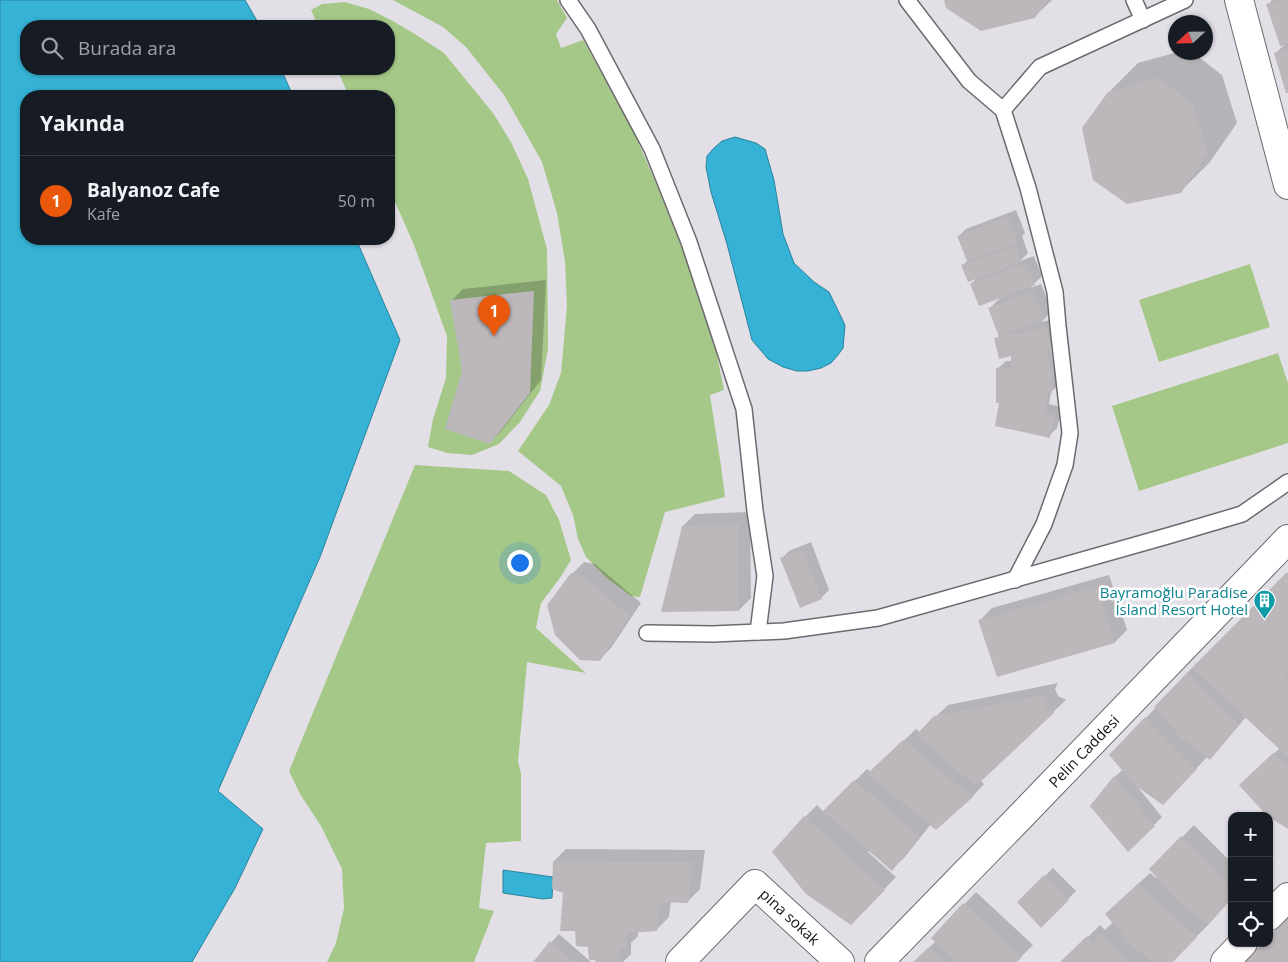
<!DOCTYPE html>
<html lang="tr">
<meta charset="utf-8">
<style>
:root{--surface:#171b24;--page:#20242c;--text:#f1f3f6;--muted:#9ea1a6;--line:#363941;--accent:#ea580c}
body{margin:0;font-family:"Open Sans",sans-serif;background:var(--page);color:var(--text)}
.controls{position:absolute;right:15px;bottom:15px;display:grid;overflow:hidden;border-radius:10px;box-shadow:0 1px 4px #0004}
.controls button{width:45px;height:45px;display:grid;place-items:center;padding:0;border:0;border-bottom:1px solid var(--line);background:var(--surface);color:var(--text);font:25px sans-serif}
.compass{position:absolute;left:1168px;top:15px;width:45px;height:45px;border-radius:50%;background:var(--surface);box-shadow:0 1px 4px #0004;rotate:248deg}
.you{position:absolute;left:519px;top:562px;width:18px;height:18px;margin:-12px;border:4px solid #fff;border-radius:50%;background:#1a73e8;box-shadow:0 0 0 8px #1a73e833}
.badge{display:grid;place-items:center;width:32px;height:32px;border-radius:50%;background:var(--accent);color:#fff;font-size:16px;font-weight:700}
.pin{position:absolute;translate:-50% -41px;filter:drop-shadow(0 1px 2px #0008)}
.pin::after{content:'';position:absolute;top:26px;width:18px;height:15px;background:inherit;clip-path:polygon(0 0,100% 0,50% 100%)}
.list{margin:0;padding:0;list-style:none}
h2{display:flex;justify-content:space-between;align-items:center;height:65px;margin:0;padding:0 20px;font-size:21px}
h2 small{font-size:16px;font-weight:400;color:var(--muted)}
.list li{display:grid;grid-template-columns:32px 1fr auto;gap:15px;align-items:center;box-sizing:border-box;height:90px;padding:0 20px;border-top:1px solid var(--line)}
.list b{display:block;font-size:19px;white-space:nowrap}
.list p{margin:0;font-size:16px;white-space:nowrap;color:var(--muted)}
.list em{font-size:16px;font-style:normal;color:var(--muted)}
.icon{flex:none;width:28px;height:28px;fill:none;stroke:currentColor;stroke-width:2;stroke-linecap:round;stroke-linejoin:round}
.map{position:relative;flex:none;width:1288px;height:962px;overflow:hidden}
.search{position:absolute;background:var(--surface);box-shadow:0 1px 4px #0004;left:20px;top:20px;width:375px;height:55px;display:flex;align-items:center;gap:12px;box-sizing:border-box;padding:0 18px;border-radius:20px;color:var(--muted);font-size:19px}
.panel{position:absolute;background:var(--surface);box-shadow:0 1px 4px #0004;left:20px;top:90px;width:375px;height:155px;border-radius:20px}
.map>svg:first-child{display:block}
.green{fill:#a5c888}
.water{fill:#35b2d5;stroke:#2c839c}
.shadow{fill:#0003}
.building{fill:#bcb7ba}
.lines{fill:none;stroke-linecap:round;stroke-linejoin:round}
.lane-casing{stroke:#6c6a6f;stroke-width:18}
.street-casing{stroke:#6c6a6f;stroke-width:30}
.secondary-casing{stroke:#6c6a6f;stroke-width:30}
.lane{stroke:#fff;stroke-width:15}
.street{stroke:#fff;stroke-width:28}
.secondary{stroke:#fff;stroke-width:28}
.labels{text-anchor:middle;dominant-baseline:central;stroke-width:5;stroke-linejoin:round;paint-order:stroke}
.culture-label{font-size:15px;fill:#0d838f;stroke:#fff;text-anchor:end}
.street-label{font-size:15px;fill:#161517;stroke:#fff}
</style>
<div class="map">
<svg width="1288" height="962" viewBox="0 0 1288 962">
<rect width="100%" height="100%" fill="#e2e0e6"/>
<!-- green -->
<g class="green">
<path d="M393,0H557L567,18L556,34L561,48L583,40L632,128L658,188L685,255L711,326L724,390L710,395L721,466L725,497L665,512L640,597L631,596L607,578L586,557L578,539L573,515L561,486L518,451L549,405L561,373L567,306L565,261L557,213L542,162L504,95L466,47L443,27Z"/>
<path d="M345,2L369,9L391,20L415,34L444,53L493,113L511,142L528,179L547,249L548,349L540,391L520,422L499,444L472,455L447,453L428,447L433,419L446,378L447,336L414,245L389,188V96H349L337,69H389V26H318L311,10L322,4Z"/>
<path d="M1250,264L1270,327L1159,362L1139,300Z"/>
<path d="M1278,353L1288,383V443L1139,491L1112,406Z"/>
<path d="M415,465L509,471L546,495L559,520L571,560L560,578L541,603L536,628L586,673L527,662L518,762L521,773V841L486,843L479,908L494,911L474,962H327L336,943L344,908L342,869L321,826L300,794L289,771Z"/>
</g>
<!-- water -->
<g class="water">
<path d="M0,0H245L260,26H26V69H281L293,96H26V239H356L400,340L320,557L218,791L263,829L235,888L192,962H0Z"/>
<path d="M735,137L756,143L765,149L774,180L783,234L794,263L814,282L829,292L845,325L843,348L838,355L831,363L821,368L808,371H797L783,367L768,359L752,340L727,244L711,192L706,167L707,156L713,149L722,141Z"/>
<path d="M503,870L553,877L552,898L543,899L503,893Z"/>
</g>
<!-- shadow -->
<g class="shadow">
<path d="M945,0H1052L1034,17Z"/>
<path d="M1272,0H1288V92L1276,53L1286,43L1268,5Z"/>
<path d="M1178,52H1192L1222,75L1237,123L1210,162L1181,191L1108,93L1138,63Z"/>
<path d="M1016,210L1025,233L1022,236L1028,253L1020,261L1034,256L1042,276L1030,288L1041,284L1052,311L1041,322L1054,319L1059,338L1051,346L1053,362H1060V384L1051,392L1049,404L1062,407L1057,428L1049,436L1001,403L997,369L1006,361H1012V355L996,339L1000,335L990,308L1002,296L971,284L979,276L963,265L968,260L958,237L966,229Z"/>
<path d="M546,280L541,380L502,430L490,443L463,371L451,301L463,289Z"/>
<path d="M750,512L751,598L739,610L683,526L695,514Z"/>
<path d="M811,542L829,590L821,598L781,559L789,551Z"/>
<path d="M584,562L595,564L641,603L611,648L599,660L572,574Z"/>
<path d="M1288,573V828L1249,777L1280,748L1246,717L1217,751L1207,757L1175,791L1136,785L1162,817L1129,850L1115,777L1123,769L1146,718L1187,673Z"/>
<path d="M1109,575L1127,630L1115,642L998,675L980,620L992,608Z"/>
<path d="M1058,683L1055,689L1058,696L1066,700L980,780L984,784L973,796L936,828L931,824L904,858L892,869L870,850L868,852L896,877L851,924L805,817L817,805L824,812L867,769L871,772L916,729L920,732L948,705Z"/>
<path d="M1194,825L1232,863V898L1208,925L1171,962H1063L1100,925L1105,930L1113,922L1118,902L1150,873L1156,878L1158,877L1151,869Z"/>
<path d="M566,849L705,850L700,889L688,901H671L669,917L657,929L638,931V936L631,943V954L623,962H597L589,946L576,929L554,861Z"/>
<path d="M1053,868L1076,891L1041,926L1019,902Z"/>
<path d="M976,892L1033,945L1016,962H914L936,941L932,938Z"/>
<path d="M559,934L591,962H534Z"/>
</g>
<!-- building -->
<g class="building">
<path d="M944,0H1047L1035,18L981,31L946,8Z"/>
<path d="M1280,0H1288V44L1280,46L1266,4Z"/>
<path d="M1288,49V93H1286L1274,53Z"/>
<path d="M1158,78L1193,104L1208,153L1181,193L1127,204L1093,180L1082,128L1108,92Z"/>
<path d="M1008,217L1018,242L967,261L957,236Z"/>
<path d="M1015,245L1021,262L968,282L961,265Z"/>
<path d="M1026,263L1035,285L979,306L970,284Z"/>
<path d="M534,291L530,393L490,444L445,429L462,371L450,300Z"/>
<path d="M1033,291L1044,320L999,337L988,308Z"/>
<path d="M1046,327L1051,348L1047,349L1050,370H1052V393H1048L1045,413L1054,415L1050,438L995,426L999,403H996V368H1011V356L999,359L994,338Z"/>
<path d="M739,523V611L661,612L682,526Z"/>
<path d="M803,550L822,599L800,608L780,558Z"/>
<path d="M571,573L582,575L630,616L600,661L580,660L555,635L547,605Z"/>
<path d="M1286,573H1288V675L1284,678L1288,680V757L1192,668Z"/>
<path d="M1097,587L1115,643L997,677L978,620Z"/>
<path d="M1187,673L1239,725L1210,760L1181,738L1154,707Z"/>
<path d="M1048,694L1044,702L1047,708L1055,712L976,786L916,735L934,716Z"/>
<path d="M1145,717L1197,769L1163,805L1136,786L1109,755Z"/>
<path d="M903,740L973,797L936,830L867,774Z"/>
<path d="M1273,753L1288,766V829L1269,817V816H1267L1239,785Z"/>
<path d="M1114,776L1155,826L1128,852L1090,806Z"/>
<path d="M854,780L920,836L892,871L823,811Z"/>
<path d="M804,816L885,890L851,925L806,894L772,852Z"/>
<path d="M1181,836L1232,887V898L1208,925L1176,900L1149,869Z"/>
<path d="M553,861L693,862L688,903L661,902L657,931L627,933V949H619L620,962H596L595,960H589L588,947L576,946L575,931H560L563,893L552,889Z"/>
<path d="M1044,875L1069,900L1041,928L1017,902Z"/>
<path d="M1138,884L1197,937L1173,962H1152L1132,946L1105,914Z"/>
<path d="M963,903L1022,957L1017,962H957L931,938Z"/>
<path d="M1288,916V962H1245L1263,943H1269V936Z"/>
<path d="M1100,934L1128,962H1060L1087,936L1093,942Z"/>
<path d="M550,941L574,962H533Z"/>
<path d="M929,947L946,962H913Z"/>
</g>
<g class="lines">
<defs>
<g id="lane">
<path d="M568,0L588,29L652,149L689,242L744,409L755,511L765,576L758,632"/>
<path d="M907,0L969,81L1003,110L1028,188L1055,292L1058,326L1070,433L1065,465L1044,524L1015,580"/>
<path d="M1134,0L1143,20"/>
<path d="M1003,110L1040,67L1185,0"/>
<path d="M647,633L713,634L784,631L878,618L1171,535L1242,514L1288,482"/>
</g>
<g id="street">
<path d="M1269,916L1288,897"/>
<path id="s1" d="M680,962L755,884L840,962"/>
<path id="s2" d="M879,962L1020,817L1288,539"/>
<path d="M1225,962L1243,943"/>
</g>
<path id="secondary" d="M1239,0L1288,185"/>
</defs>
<!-- lane casing -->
<use href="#lane" class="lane-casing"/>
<!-- street casing -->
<use href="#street" class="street-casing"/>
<!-- secondary casing -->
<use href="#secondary" class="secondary-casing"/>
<!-- lane -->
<use href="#lane" class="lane"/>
<!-- street -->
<use href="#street" class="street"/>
<!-- secondary -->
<use href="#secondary" class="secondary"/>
</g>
<!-- icons -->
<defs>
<symbol id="building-pin" viewBox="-11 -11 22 30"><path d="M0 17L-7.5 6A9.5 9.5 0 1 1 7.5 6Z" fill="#0f9aa8" stroke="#fff"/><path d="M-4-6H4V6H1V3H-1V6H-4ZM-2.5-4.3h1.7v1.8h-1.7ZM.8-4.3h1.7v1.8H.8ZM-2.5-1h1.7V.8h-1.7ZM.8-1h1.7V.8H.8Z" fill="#fff"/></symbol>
</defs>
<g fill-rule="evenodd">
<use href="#building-pin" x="1252" y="588" width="25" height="34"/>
</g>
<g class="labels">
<!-- culture labels -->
<g class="culture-label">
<text x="1248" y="592">Bayramoğlu Paradise<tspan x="1248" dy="17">İsland Resort Hotel</tspan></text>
</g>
<!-- street labels -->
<g class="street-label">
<text stroke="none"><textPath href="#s2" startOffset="294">Pelin Caddesi</textPath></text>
<text stroke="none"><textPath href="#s1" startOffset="156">pina sokak</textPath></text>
</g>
</g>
</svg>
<div class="controls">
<button>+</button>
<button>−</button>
<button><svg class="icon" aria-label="locate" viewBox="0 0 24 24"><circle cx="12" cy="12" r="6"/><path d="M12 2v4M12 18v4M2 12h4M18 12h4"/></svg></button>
</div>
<svg class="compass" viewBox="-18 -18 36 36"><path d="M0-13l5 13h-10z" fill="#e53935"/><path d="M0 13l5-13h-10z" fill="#9ea1a6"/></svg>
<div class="you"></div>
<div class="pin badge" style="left:494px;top:336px">1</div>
<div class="search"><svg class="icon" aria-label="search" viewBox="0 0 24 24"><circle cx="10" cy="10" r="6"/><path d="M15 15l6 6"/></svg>Burada ara</div>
<section class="panel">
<h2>Yakında<small></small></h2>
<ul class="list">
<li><span class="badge">1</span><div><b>Balyanoz Cafe</b><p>Kafe</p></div><em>50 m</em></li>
</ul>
</section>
</div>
